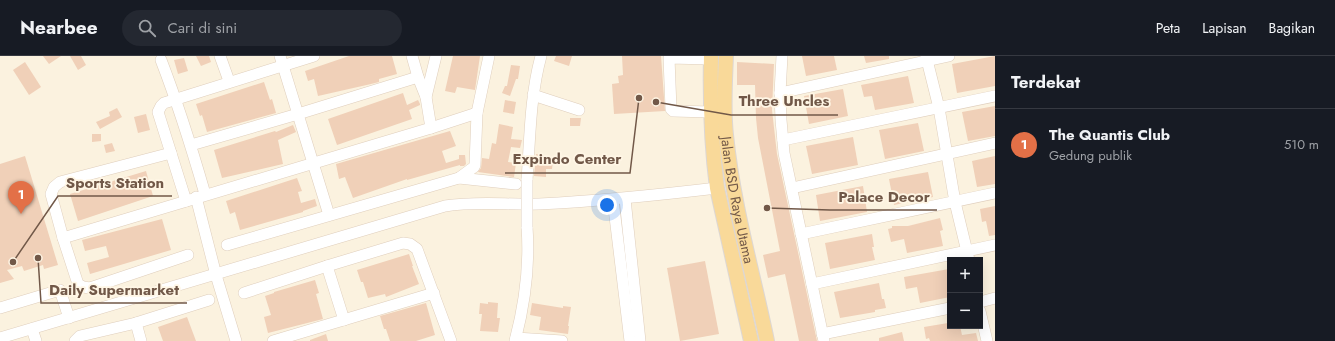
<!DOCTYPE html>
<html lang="id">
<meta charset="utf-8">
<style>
:root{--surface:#171b24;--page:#242831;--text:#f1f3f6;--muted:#9ea1a6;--line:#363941;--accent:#e37047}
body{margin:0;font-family:Jost,sans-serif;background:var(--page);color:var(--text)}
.controls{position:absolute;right:12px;bottom:12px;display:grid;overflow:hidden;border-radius:0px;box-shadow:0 4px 16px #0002}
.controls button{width:36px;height:36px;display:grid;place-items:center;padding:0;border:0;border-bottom:1px solid var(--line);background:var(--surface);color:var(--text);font:20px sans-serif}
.you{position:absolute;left:607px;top:149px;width:14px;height:14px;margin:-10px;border:3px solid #fff;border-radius:50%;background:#1a73e8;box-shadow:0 0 0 6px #1a73e833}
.badge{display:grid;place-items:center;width:26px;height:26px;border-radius:50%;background:var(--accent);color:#fff;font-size:13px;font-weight:700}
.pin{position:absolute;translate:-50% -33px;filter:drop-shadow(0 1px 2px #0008)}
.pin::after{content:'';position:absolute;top:21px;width:14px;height:12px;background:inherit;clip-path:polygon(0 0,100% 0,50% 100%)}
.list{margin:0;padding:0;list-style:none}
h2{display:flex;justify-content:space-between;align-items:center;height:52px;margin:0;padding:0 16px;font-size:17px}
h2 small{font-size:13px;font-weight:400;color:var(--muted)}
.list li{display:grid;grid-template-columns:26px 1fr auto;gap:12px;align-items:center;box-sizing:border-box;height:72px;padding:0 16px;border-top:1px solid var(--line)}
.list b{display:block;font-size:15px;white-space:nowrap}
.list p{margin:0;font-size:13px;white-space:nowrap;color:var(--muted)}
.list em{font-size:13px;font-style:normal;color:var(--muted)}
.icon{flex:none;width:22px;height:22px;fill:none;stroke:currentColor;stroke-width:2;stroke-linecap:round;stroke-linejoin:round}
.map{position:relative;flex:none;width:995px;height:285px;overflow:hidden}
header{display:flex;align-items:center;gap:24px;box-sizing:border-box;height:56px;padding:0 20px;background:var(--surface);border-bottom:1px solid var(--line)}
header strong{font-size:19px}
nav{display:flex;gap:22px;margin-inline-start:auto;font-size:14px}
.search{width:280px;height:36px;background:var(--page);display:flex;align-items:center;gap:10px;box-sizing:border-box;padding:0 14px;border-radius:22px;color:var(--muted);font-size:15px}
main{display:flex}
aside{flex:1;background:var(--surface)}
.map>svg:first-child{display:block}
.building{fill:#f0d0b8}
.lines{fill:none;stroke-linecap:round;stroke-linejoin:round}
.minor-casing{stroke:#dfcebc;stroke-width:12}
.major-casing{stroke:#ddd7d3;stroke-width:16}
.minor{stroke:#fff;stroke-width:11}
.major{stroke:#f9d999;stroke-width:14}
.minor-bridge-casing{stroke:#dfcebc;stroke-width:12;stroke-linecap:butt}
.minor-bridge{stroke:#fff;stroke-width:11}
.labels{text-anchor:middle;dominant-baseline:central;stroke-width:3.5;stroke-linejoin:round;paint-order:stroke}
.street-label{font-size:14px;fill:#715848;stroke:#fff6e5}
.leader{fill:none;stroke:#715848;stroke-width:1.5}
.callout-dot{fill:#715848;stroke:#fff6e5;stroke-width:1.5}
.callout-label{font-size:15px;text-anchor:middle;font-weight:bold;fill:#715848;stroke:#fff6e5;stroke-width:3.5;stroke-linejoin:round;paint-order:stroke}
</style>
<header>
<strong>Nearbee</strong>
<div class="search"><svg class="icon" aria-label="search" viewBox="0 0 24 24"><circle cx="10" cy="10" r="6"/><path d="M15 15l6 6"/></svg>Cari di sini</div>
<nav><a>Peta</a><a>Lapisan</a><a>Bagikan</a></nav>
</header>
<main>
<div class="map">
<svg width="995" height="285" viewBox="0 0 995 285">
<rect width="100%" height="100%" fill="#fbf2df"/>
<!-- building -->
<g class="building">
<path d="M43,0H61L49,8Z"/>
<path d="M70,0H81L86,9L78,14Z"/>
<path d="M196,0H209L211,6L201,10Z"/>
<path d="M349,0H392L397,18L379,23V26L371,28L318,40L314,23L308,25L305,15Z"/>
<path d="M453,0H480L475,34L457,31L455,37L445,35Z"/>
<path d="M556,0H572L569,10L554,5Z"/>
<path d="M622,0H661L665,55L614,58L612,28L619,27L618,20L623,19Z"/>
<path d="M802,0H834L837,14L806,20Z"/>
<path d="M864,0H889V3L866,7Z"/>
<path d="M995,0V30L957,37L952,8Z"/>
<path d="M184,2L188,15L178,18L174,4Z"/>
<path d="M25,6L41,31L29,39L13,14Z"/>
<path d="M737,6L774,8L772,54L777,98L817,285H799L785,218L768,222L763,199L780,195L758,82L756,62L755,29H737Z"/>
<path d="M511,9L520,10L518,23H516L510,40L502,37L505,30H507Z"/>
<path d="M908,20L914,47L875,54L872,40L864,41L861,29Z"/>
<path d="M264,26L270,44L272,43L276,57L207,76L202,59L200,60L196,48Z"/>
<path d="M843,33L848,60L809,68L804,40Z"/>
<path d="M403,37L407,49L418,44L420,48V49L409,54L412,63L337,89L328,63Z"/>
<path d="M505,44L516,46L514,58L503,56Z"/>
<path d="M995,50V80L968,85L962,56Z"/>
<path d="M117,52L122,61L100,73L96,66L110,60L109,56Z"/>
<path d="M146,58L150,74L138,77L134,61Z"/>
<path d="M570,62H581L580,70H570Z"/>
<path d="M918,67L924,95L885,103L879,74Z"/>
<path d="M499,68L513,71L511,83L522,84L520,92L511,91L508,106L516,107L514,121L478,116L481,112L482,102L489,103L492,87L496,88Z"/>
<path d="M293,69L296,76L278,84L283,108L222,122L214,94L275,75L276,76Z"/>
<path d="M450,75L456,90L442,95L446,107L459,103V99H465L466,108L464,110H460V109L407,124V123L353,142L345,121L339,123L336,108Z"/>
<path d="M92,78H101V85L92,86Z"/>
<path d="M853,81L858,109L812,118L806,90Z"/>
<path d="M112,87L115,95L106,97L104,89Z"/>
<path d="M536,98L544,99L543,104H553L552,113H546V121L534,120Z"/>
<path d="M25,100L58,209L44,213L43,209L24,215L22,210L7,214L14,223L0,227V108Z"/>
<path d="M995,100V128L977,131L972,105Z"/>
<path d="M146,115L153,140L78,165L70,138Z"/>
<path d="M928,116L933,141L894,149L889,123Z"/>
<path d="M297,122L302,135L298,136L301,147L315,143L317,150L303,155V156L240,174L235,156L230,158L226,145Z"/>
<path d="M863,130L867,156L820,165L816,139Z"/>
<path d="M995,150V179L989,180L986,165L982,166L980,153Z"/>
<path d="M940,162L943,174L940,175L943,190L907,197L904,183L891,186L888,173L892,172V170H908Z"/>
<path d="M162,163L171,194L90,218L87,207L109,201L106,190L85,195L82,184Z"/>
<path d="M872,178L874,191H872L875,204L830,213L825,187Z"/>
<path d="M409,198L413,210H412L419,228L386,241L385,238L368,242L363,226H361L357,214Z"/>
<path d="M705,205L719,278L680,285L667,212Z"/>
<path d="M949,213L950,241L920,247L917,231L906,233L904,221Z"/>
<path d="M315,224L319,237L316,238L323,263L268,277L264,261L271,259L265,240L274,237V236Z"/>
<path d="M879,227L882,243H884L886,252L875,254V256L840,262L834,236Z"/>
<path d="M488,246L498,247L497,262H500L498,276L480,275L482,258H479L480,247L488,248Z"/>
<path d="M426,247L435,279L416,285H390L386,273H384L380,260Z"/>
<path d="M532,247L563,252V250L571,251L568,270H569L568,278L539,274L541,261L530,259Z"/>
<path d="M187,261L196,285H163L158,271Z"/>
<path d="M948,267L949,270H960L962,279L976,277L978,285H930L929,282L926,283L924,271Z"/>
<path d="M902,276L904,285H879V282Z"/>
<path d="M326,278L328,285H310V284Z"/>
</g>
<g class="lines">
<defs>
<g id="minor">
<path d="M220,0L229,25"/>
<path d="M280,0L329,159"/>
<path d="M412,0L418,21L426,41L431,72"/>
<path d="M782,0L780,37L781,64L784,97L824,285"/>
<path d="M926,0L939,52L955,146L969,204"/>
<path d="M161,4C178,48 192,93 205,138"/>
<path d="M780,37L949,0"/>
<path d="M533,39L579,54"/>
<path d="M426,41L436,0"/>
<path d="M710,56L673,55L671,53L669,2L711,3"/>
<path d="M783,84L995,40"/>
<path d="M191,89L298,58L418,21"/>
<path d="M171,97L60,126L54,131L51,138L63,182L78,228L83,231L90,232L188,199"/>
<path d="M459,122L516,128"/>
<path d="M527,124C530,83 530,40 541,0"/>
<path d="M792,132L995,87"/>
<path d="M196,141L216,219L236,285"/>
<path d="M625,143L640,285"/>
<path d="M613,144L630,285"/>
<path d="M186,145L158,56L161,50L164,47L314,0"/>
<path d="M801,178L995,137"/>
<path d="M63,182L431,72L477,57"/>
<path d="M227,189L459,122L474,111L475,109L477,57L489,0"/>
<path d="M327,210L344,264"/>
<path d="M812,228L995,189"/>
<path d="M244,237L327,210L403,187L410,188L417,193L451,285"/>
<path d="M980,246L995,242"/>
<path d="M0,252L60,234L69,262"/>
<path d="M980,255L987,285"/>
<path d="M136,267L141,285"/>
<path d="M32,273L36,285"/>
<path d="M822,278L950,252"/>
<path d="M0,282L445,150C476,145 507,149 539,148C599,145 658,139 717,132"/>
<path d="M516,282L562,285"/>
<path d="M75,285L80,280L136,267L209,244"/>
<path d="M273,285L434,237"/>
<path d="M515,285C525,247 530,211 527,171"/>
</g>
<g id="major">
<path d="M711,0C710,46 711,86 717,132L751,285"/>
<path id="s1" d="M726,0C725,26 723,53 726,79C733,149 753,217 767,285"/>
</g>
</defs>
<!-- minor casing -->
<use href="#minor" class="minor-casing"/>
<!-- major casing -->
<use href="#major" class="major-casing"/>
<!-- minor -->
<use href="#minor" class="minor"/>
<!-- major -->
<use href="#major" class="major"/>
<defs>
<path id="minor-bridge" d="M527,124V171"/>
</defs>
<!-- minor-bridge casing -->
<use href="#minor-bridge" class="minor-bridge-casing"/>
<!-- minor-bridge -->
<use href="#minor-bridge" class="minor-bridge"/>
</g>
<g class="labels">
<!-- street labels -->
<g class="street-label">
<text stroke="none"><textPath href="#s1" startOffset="145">Jalan BSD Raya Utama</textPath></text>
</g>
</g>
<!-- callouts -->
<path class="leader" d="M656 46L731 59H838M639 42L630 117H505M13 206L58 140H172M767 152L830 154H937M38 202L41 247H187"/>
<g class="callout-dot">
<circle cx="656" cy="46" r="4"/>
<circle cx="639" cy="42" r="4"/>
<circle cx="13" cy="206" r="4"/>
<circle cx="767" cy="152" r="4"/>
<circle cx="38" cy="202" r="4"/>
</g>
<g class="callout-label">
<text x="784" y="50">Three Uncles</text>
<text x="567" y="108">Expindo Center</text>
<text x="115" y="132">Sports Station</text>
<text x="884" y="146">Palace Decor</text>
<text x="114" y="239">Daily Supermarket</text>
</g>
</svg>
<div class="controls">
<button>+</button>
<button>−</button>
</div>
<div class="you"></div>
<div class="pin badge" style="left:21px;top:158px">1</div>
</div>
<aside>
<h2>Terdekat<small></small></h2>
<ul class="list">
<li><span class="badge">1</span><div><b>The Quantis Club</b><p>Gedung publik</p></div><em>510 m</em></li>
</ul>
</aside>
</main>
